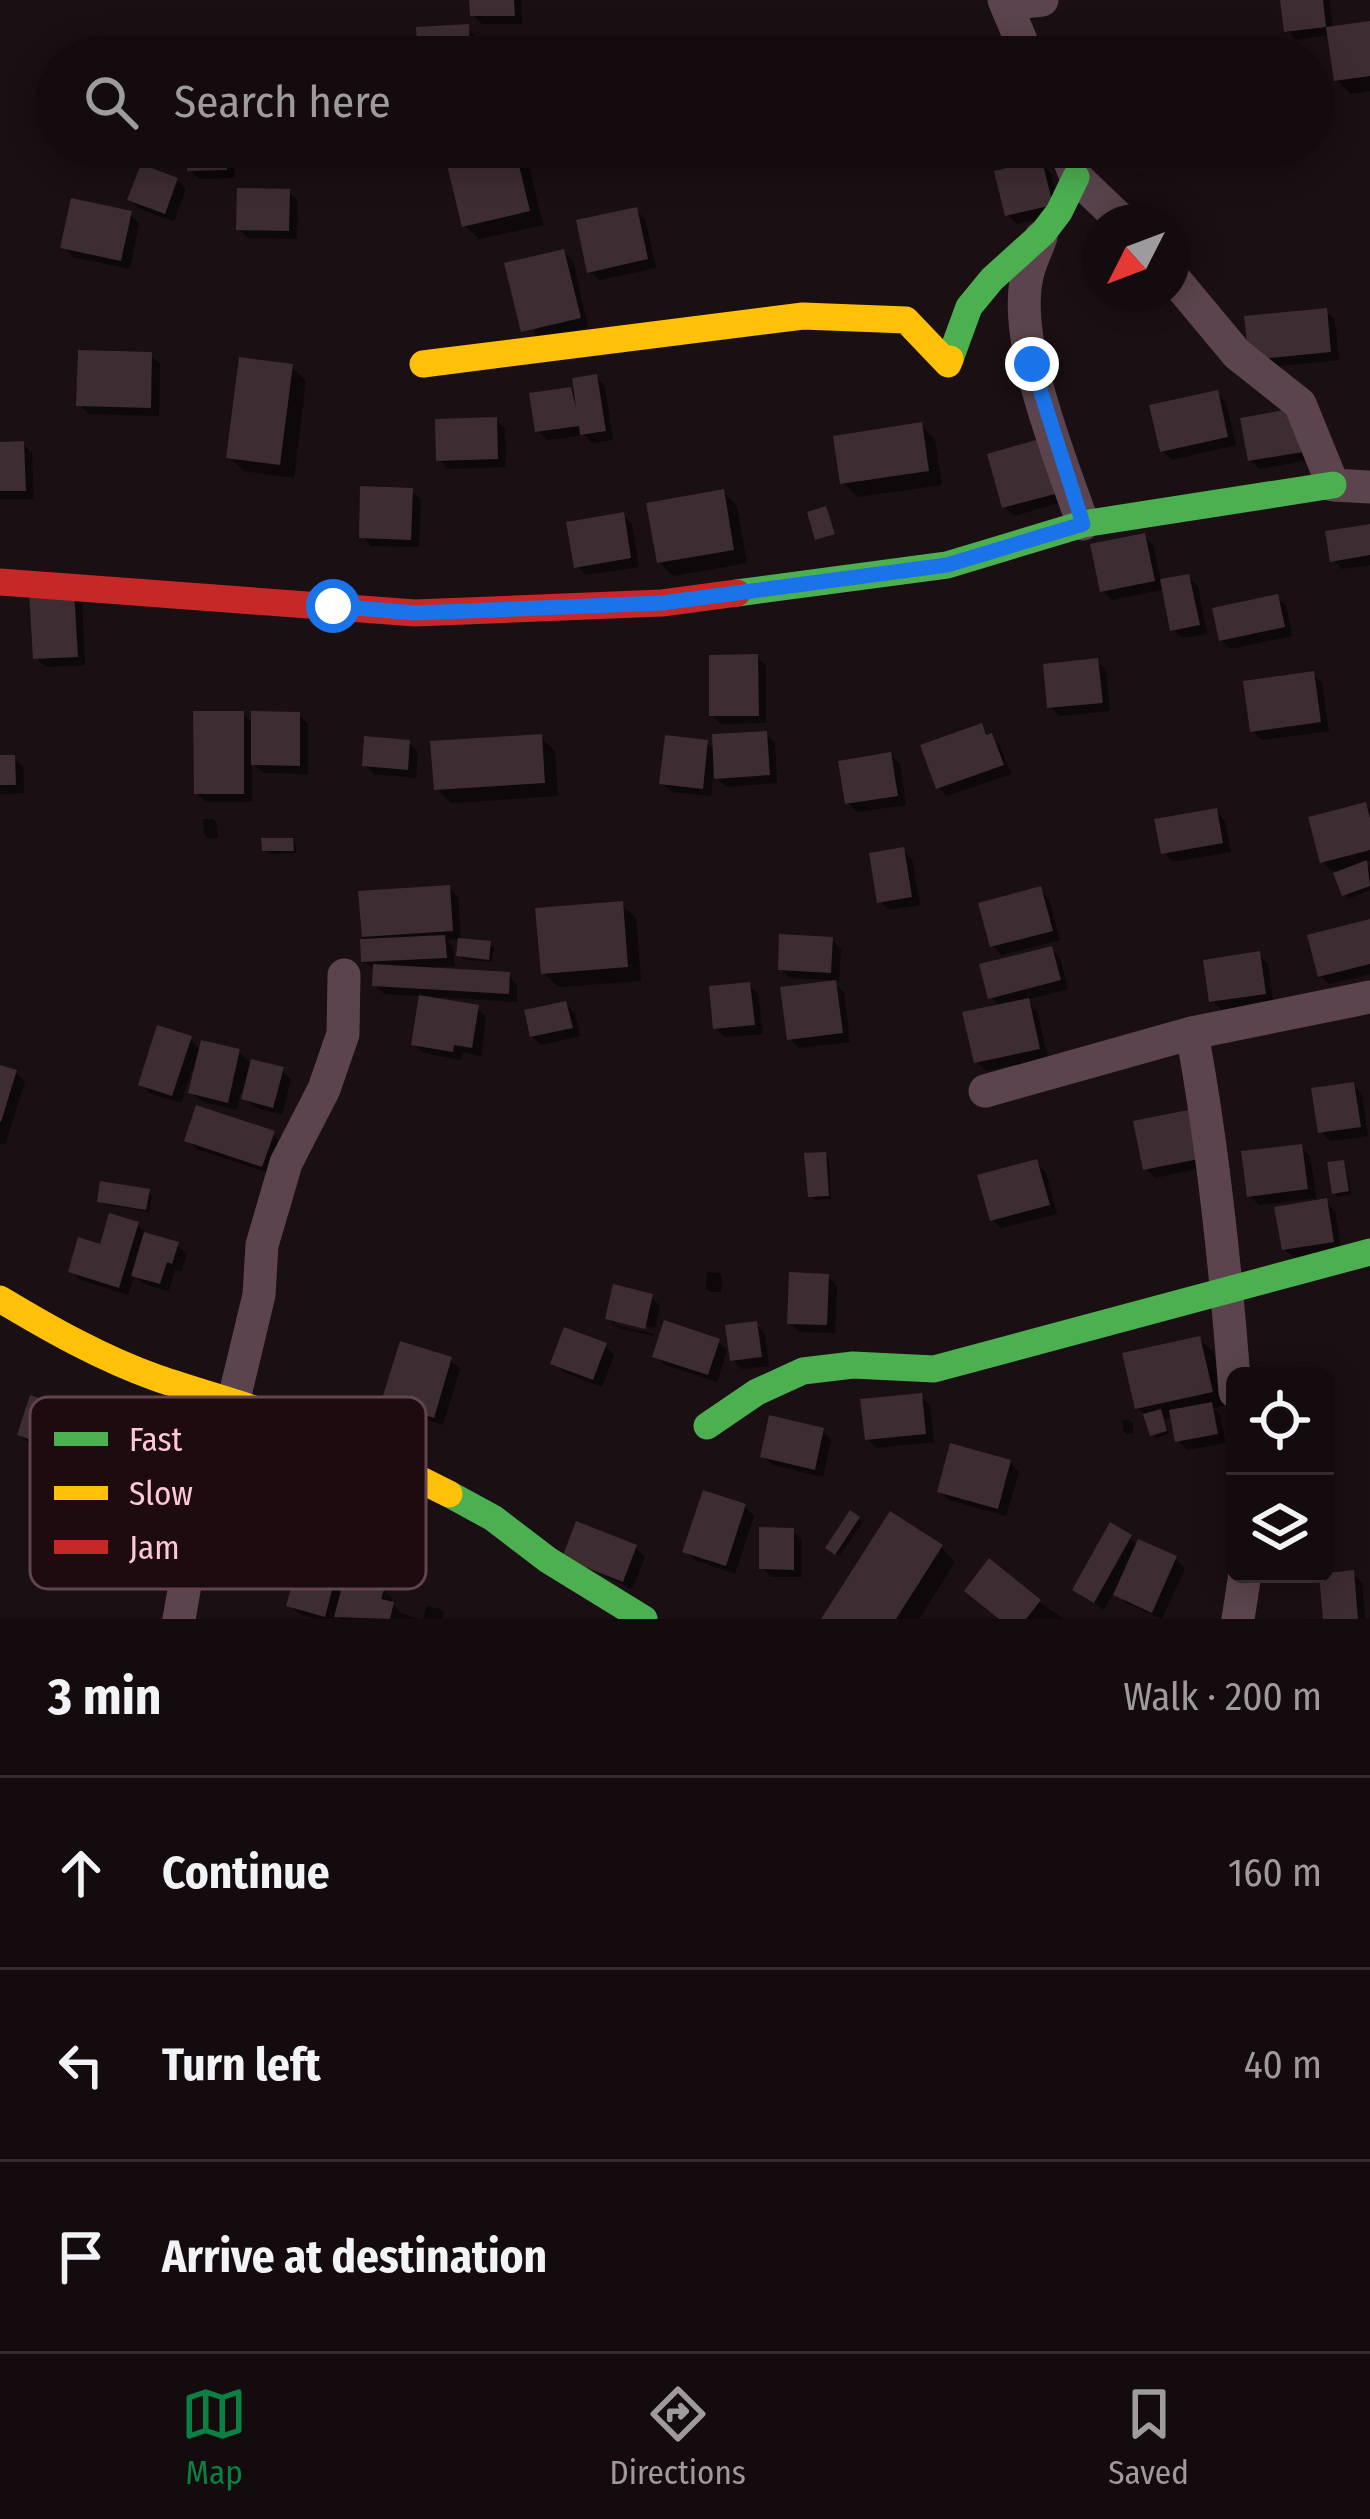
<!DOCTYPE html>
<meta charset="utf-8">
<style>
:root{--surface:#140b0e;--page:#21191c;--text:#f1f3f6;--muted:#9d9b9e;--line:#332b2e;--accent:#0b8043}
body{margin:0;font-family:"Fira Sans Condensed",sans-serif;background:var(--page);color:var(--text)}
.controls{position:absolute;right:36px;bottom:36px;display:grid;overflow:hidden;border-radius:18px;box-shadow:0 6px 30px #0003}
.controls button{width:108px;height:108px;display:grid;place-items:center;padding:0;border:0;border-bottom:3px solid var(--line);background:var(--surface);color:var(--text);font:60px sans-serif}
.compass{position:absolute;left:1082px;top:204px;width:108px;height:108px;border-radius:50%;background:var(--surface);box-shadow:0 6px 30px #0003;rotate:228deg}
.stop{position:absolute;width:36px;height:36px;margin:-27px;border:9px solid #1a73e8;border-radius:50%;background:#fff}
.stop.end{background:#1a73e8;border-color:#fff;box-shadow:0 3px 12px #0008}
.list{margin:0;padding:0;list-style:none}
h2{display:flex;justify-content:space-between;align-items:center;height:156px;margin:0;padding:0 48px;font-size:51px}
h2 small{font-size:39px;font-weight:400;color:var(--muted)}
.list li{display:grid;grid-template-columns:78px 1fr auto;gap:36px;align-items:center;box-sizing:border-box;height:192px;padding:0 48px;border-top:3px solid var(--line)}
.list b{display:block;font-size:45px;white-space:nowrap}
.list em{font-size:39px;font-style:normal;color:var(--muted)}
.icon{flex:none;width:66px;height:66px;fill:none;stroke:currentColor;stroke-width:2;stroke-linecap:round;stroke-linejoin:round}
.map{position:relative;flex:none;width:1370px;height:1619px;overflow:hidden}
.search{position:absolute;background:var(--surface);box-shadow:0 6px 30px #0003;left:36px;right:36px;top:36px;height:132px;display:flex;align-items:center;gap:30px;box-sizing:border-box;padding:0 42px;border-radius:66px;color:var(--muted);font-size:45px}
.sheet{height:732px;background:var(--surface)}
nav{display:flex;justify-content:space-around;align-items:center;box-sizing:border-box;height:168px;border-top:3px solid var(--line);background:var(--surface);font-size:33px;color:var(--muted)}
nav a{display:grid;justify-items:center;gap:6px}
nav .on{color:var(--accent)}
.map>svg:first-child{display:block}
.shadow{fill:#0007}
.building{fill:#3d2c31}
.lines{fill:none;stroke-linecap:round;stroke-linejoin:round}
.street{stroke:#5b444d;stroke-width:33}
.fast{stroke:#4caf50;stroke-width:27}
.slow{stroke:#ffc107;stroke-width:27}
.jam{stroke:#c62828;stroke-width:27}
.route{stroke:#1a73e8;stroke-width:15}
.key{fill:#1e0b10;stroke:#62444c;stroke-width:3}
.key-label{font-size:33px;fill:#ffc8d9}
</style>
<div class="map">
<svg width="1370" height="1619" viewBox="0 0 1370 1619">
<rect width="100%" height="100%" fill="#1a0f12"/>
<!-- shadow -->
<g class="shadow">
<path d="M472,0H522V24H482L473,15Z"/>
<path d="M1283,0H1329L1333,29L1370,24V91L1351,94L1336,79L1330,35L1296,40L1287,30Z"/>
<path d="M467,28L476,37L478,57H421Z"/>
<path d="M1184,51L1188,57H1163L1162,55Z"/>
<path d="M190,147H234L235,178L199,179L190,170Z"/>
<path d="M1006,147H1056L1057,152L1016,162L1007,153Z"/>
<path d="M514,152L529,166L543,225L479,239L464,225Z"/>
<path d="M1041,164L1051,173L1060,214L1017,224L1008,215Z"/>
<path d="M177,180L186,189L174,221L139,209L130,200Z"/>
<path d="M289,192L298,201L297,239L248,238L239,229Z"/>
<path d="M636,210L645,219L656,268L599,280L590,271Z"/>
<path d="M130,214L139,223L130,269L73,257L64,247Z"/>
<path d="M563,252L573,261L588,327L532,340Z"/>
<path d="M1325,311L1335,320L1339,360L1261,368L1252,358Z"/>
<path d="M150,355L160,364L159,416L89,414L80,405Z"/>
<path d="M292,367L306,381L294,478L244,471L229,457Z"/>
<path d="M596,377L605,386L613,440L592,443L584,435L547,440L538,431L533,396L577,389Z"/>
<path d="M1217,393L1226,402L1236,445L1172,460L1162,450Z"/>
<path d="M1294,412L1310,460L1260,469L1250,460Z"/>
<path d="M496,420L505,429L506,467L448,469L439,459Z"/>
<path d="M921,425L935,440L942,485L858,497L843,483Z"/>
<path d="M1038,443L1062,502L1014,516L1005,507Z"/>
<path d="M23,444L32,453L34,499H0V445Z"/>
<path d="M412,491L421,500L419,547L371,546L362,536Z"/>
<path d="M723,492L737,506L747,563L674,576L659,562Z"/>
<path d="M623,515L632,524L639,567L586,575L577,566Z"/>
<path d="M1370,527V565L1342,569L1333,560Z"/>
<path d="M1144,536L1153,545L1161,582L1188,577L1198,586L1207,634L1182,638L1173,629L1165,589L1112,600L1103,591Z"/>
<path d="M32,595L82,603L85,665L45,667L36,657Z"/>
<path d="M1277,597L1286,606L1292,636L1231,649L1222,640Z"/>
<path d="M757,657L766,666V723L721,724L712,715Z"/>
<path d="M1097,661L1106,670L1110,711L1059,716L1050,706Z"/>
<path d="M1313,674L1322,683L1329,731L1262,740L1253,731Z"/>
<path d="M243,714L254,725L299,715L308,724V774L263,773L252,762V802H206L197,793Z"/>
<path d="M981,727L1000,746L1011,774L947,796L938,787Z"/>
<path d="M765,734L775,743L777,783L726,787L713,774L711,796L672,792L662,783L707,743L716,752Z"/>
<path d="M540,737L555,751L558,796L451,803L437,789Z"/>
<path d="M409,743L418,752L416,778L374,774L365,765Z"/>
<path d="M890,755L900,764L906,805L857,812L848,803Z"/>
<path d="M0,758H14L23,767L24,793L0,794Z"/>
<path d="M1365,805L1370,810V861L1365,862L1370,867V890L1348,899L1335,870L1332,871L1322,862Z"/>
<path d="M1216,811L1225,821L1231,852L1173,862L1164,852Z"/>
<path d="M203,819H213L217,823L218,838H208L204,834Z"/>
<path d="M292,841L296,845V853L269,854L265,850Z"/>
<path d="M903,850L912,859L920,905L889,910L880,901Z"/>
<path d="M449,888L458,897L461,941L490,944L494,948L492,962L463,959L459,955L461,939L447,940L453,947L455,966L437,967V971L508,975L517,985V1002L440,997V1002L477,1008L486,1017L481,1056L462,1052L461,1060L423,1053L414,1044L422,996L384,994L375,985L373,970L364,961L361,893Z"/>
<path d="M1040,890L1049,899L1060,940L1002,955L993,946Z"/>
<path d="M621,904L636,918L641,981L558,987L544,973Z"/>
<path d="M1370,922V974L1329,984L1320,975Z"/>
<path d="M832,940L841,949L839,981H832L844,992L850,1042L799,1048L790,1038L829,980L790,978L781,969Z"/>
<path d="M1051,949L1060,958L1068,989L1026,1000L1037,1011L1048,1058L986,1071L977,1062L1001,1007L991,997Z"/>
<path d="M1259,955L1268,964L1273,1002L1221,1010L1212,1000Z"/>
<path d="M749,985L758,994L763,1034L725,1037L716,1028Z"/>
<path d="M566,1004L575,1013L580,1036L541,1045L532,1036Z"/>
<path d="M190,1039L201,1050L239,1052L253,1066L282,1070L291,1079L282,1115L254,1107L240,1094L237,1110L201,1101L191,1092L196,1072L192,1071L181,1103L150,1093L141,1084Z"/>
<path d="M0,1068L16,1073L25,1082L5,1144L0,1143Z"/>
<path d="M1353,1085L1362,1094L1368,1136L1330,1141L1321,1132Z"/>
<path d="M1137,1123L1211,1166L1155,1178L1146,1168Z"/>
<path d="M273,1134L282,1143L272,1174L197,1149L188,1140Z"/>
<path d="M1301,1147L1310,1156L1317,1203L1326,1202L1335,1211L1341,1250L1294,1258L1285,1249L1316,1203L1315,1198L1259,1205L1250,1196Z"/>
<path d="M825,1155L829,1159L831,1199L815,1200L811,1196Z"/>
<path d="M1036,1163L1046,1172L1057,1214L1001,1228L992,1219Z"/>
<path d="M1343,1163L1346,1167L1351,1194L1338,1197L1334,1193Z"/>
<path d="M148,1192L152,1196L149,1212L104,1204L100,1201Z"/>
<path d="M138,1225L147,1234L177,1245L187,1254L181,1271L175,1270L169,1291L144,1284L134,1275L128,1295L80,1280L71,1271Z"/>
<path d="M707,1272L719,1273L722,1276L721,1292H710L706,1288Z"/>
<path d="M828,1277L837,1286L835,1333L799,1332L790,1323Z"/>
<path d="M651,1297L660,1306L655,1328L615,1318V1325L654,1334V1336L618,1328L608,1318Z"/>
<path d="M756,1324L765,1334L769,1366L742,1369L733,1360Z"/>
<path d="M1199,1339L1214,1353L1225,1406L1214,1408L1220,1414L1226,1443L1187,1450L1178,1440L1173,1417L1164,1419L1169,1434L1156,1438L1147,1417L1138,1408Z"/>
<path d="M718,1341L727,1350L717,1382L665,1365L656,1356Z"/>
<path d="M605,1345L614,1355L602,1387L563,1372L554,1363Z"/>
<path d="M450,1360L460,1369L443,1425L394,1410L385,1401Z"/>
<path d="M920,1396L930,1405L934,1442L877,1448L867,1439Z"/>
<path d="M84,1416L93,1425L81,1461L29,1444L20,1434Z"/>
<path d="M1123,1420H1129L1133,1423V1434H1127L1123,1430Z"/>
<path d="M822,1430L831,1440L823,1477L773,1465L763,1456Z"/>
<path d="M1010,1462L1019,1472L1006,1516L949,1500L940,1491Z"/>
<path d="M745,1507L754,1516L735,1574L695,1560L686,1551Z"/>
<path d="M859,1519L862,1523L840,1556L832,1551Z"/>
<path d="M793,1531L802,1540V1577H771L762,1568Z"/>
<path d="M1130,1538L1138,1546L1175,1559L1185,1568L1162,1619L1126,1603L1114,1591L1104,1610L1076,1589Z"/>
<path d="M941,1547L955,1562L919,1619H825Z"/>
<path d="M636,1548L645,1557L632,1589L565,1557Z"/>
<path d="M336,1570L345,1579L383,1589L392,1598L391,1603L401,1613L418,1619H340L336,1615L335,1619H316L299,1614L290,1605Z"/>
<path d="M1353,1574L1362,1583L1365,1619H1326Z"/>
<path d="M1039,1602L1064,1619H1001Z"/>
<path d="M427,1606L440,1609L444,1613L442,1619H423Z"/>
</g>
<!-- building -->
<g class="building">
<path d="M469,0H514L515,16H470Z"/>
<path d="M1280,0H1323L1326,27L1284,32Z"/>
<path d="M1370,21V76L1334,81L1326,27Z"/>
<path d="M469,24L470,57H418L416,27Z"/>
<path d="M187,147H226L227,170L187,171Z"/>
<path d="M515,149L530,211L462,227L447,165Z"/>
<path d="M1042,160L1053,205L1005,216L994,171Z"/>
<path d="M141,164L178,178L165,214L127,200Z"/>
<path d="M237,188L290,189L289,231L236,230Z"/>
<path d="M71,198L132,211L121,261L60,248Z"/>
<path d="M637,207L648,259L587,273L576,220Z"/>
<path d="M564,249L581,318L521,332L504,263Z"/>
<path d="M1327,308L1331,352L1249,360L1244,316Z"/>
<path d="M78,350L152,352L151,408L76,406Z"/>
<path d="M239,357L293,364L280,465L226,458Z"/>
<path d="M597,374L606,431L580,435L579,426L535,432L529,393L571,387L576,408L572,378Z"/>
<path d="M1218,390L1228,437L1160,452L1149,405Z"/>
<path d="M1295,408L1303,452L1248,461L1240,418Z"/>
<path d="M497,417L498,459L436,461L435,419Z"/>
<path d="M922,422L929,471L840,484L833,436Z"/>
<path d="M1039,439L1055,494L1002,508L987,454Z"/>
<path d="M24,441L26,491H0V442Z"/>
<path d="M360,486L413,488L411,540L359,538Z"/>
<path d="M724,489L734,550L657,563L646,503Z"/>
<path d="M826,506L835,534L815,540L807,512Z"/>
<path d="M624,512L631,558L574,568L566,522Z"/>
<path d="M1370,524V555L1330,562L1325,531Z"/>
<path d="M1145,533L1155,581L1100,592L1090,544Z"/>
<path d="M1189,574L1200,625L1170,631L1160,579Z"/>
<path d="M74,590L78,657L33,659L29,592Z"/>
<path d="M1278,594L1285,627L1219,641L1212,608Z"/>
<path d="M758,654L759,716H709V655Z"/>
<path d="M1098,658L1103,703L1047,708L1043,664Z"/>
<path d="M1314,671L1321,722L1250,732L1243,681Z"/>
<path d="M193,711H244V794H194Z"/>
<path d="M251,711L300,712V766L251,765Z"/>
<path d="M982,723L986,735L992,733L1004,765L936,789L920,745Z"/>
<path d="M767,731L770,775L714,779L712,734Z"/>
<path d="M542,734L545,783L434,790L430,741Z"/>
<path d="M665,735L708,740L703,789L659,784Z"/>
<path d="M364,736L410,740L408,770L362,766Z"/>
<path d="M891,752L898,796L845,804L838,761Z"/>
<path d="M0,755H15L16,785H0Z"/>
<path d="M1366,802L1370,818V850L1320,863L1308,817Z"/>
<path d="M1217,808L1223,843L1161,854L1154,819Z"/>
<path d="M261,838H293L294,851H262Z"/>
<path d="M904,847L912,897L877,903L869,853Z"/>
<path d="M1367,860L1370,886L1342,896L1333,873Z"/>
<path d="M450,885L453,931L362,937L358,891Z"/>
<path d="M1041,886L1053,931L990,947L978,903Z"/>
<path d="M623,901L628,967L541,974L535,908Z"/>
<path d="M1370,919V964L1318,977L1307,935Z"/>
<path d="M779,934L833,937L831,973L778,970Z"/>
<path d="M445,935L447,958L361,962L360,939Z"/>
<path d="M458,938L491,941L489,960L456,956Z"/>
<path d="M1052,946L1061,980L988,999L979,964Z"/>
<path d="M1260,951L1266,994L1209,1002L1203,960Z"/>
<path d="M373,964L510,972L509,994L372,986Z"/>
<path d="M836,980L843,1033L787,1040L780,987Z"/>
<path d="M750,982L755,1025L713,1029L709,986Z"/>
<path d="M419,995L479,1005L472,1048L454,1045L453,1052L411,1045Z"/>
<path d="M1029,998L1040,1049L974,1063L962,1012Z"/>
<path d="M566,1001L573,1028L530,1037L524,1010Z"/>
<path d="M157,1025L192,1036L172,1096L138,1085Z"/>
<path d="M201,1040L240,1049L228,1103L188,1093Z"/>
<path d="M251,1059L284,1067L273,1108L241,1099Z"/>
<path d="M0,1065L17,1070L1,1122H0Z"/>
<path d="M1354,1082L1361,1127L1318,1133L1311,1088Z"/>
<path d="M196,1105L275,1131L262,1167L184,1141Z"/>
<path d="M1193,1109L1204,1158L1143,1170L1133,1121Z"/>
<path d="M1302,1144L1308,1189L1247,1197L1241,1151Z"/>
<path d="M826,1152L829,1196L808,1197L804,1153Z"/>
<path d="M1037,1159L1050,1205L990,1221L977,1175Z"/>
<path d="M1344,1160L1349,1191L1332,1194L1327,1162Z"/>
<path d="M100,1181L150,1189L146,1210L97,1202Z"/>
<path d="M1327,1198L1334,1242L1282,1250L1274,1207Z"/>
<path d="M109,1213L139,1222L119,1288L68,1272L78,1237L100,1244Z"/>
<path d="M144,1232L179,1242L172,1264L167,1262L160,1284L131,1276Z"/>
<path d="M789,1272L829,1274L827,1325L787,1324Z"/>
<path d="M613,1284L653,1294L645,1329L605,1319Z"/>
<path d="M664,1320L720,1339L708,1375L652,1357Z"/>
<path d="M757,1321L762,1357L730,1361L725,1325Z"/>
<path d="M564,1327L607,1343L593,1380L550,1364Z"/>
<path d="M1200,1336L1213,1392L1135,1409L1122,1353Z"/>
<path d="M400,1341L452,1357L434,1418L381,1402Z"/>
<path d="M922,1393L926,1434L865,1440L860,1399Z"/>
<path d="M30,1395L85,1414L72,1454L17,1435Z"/>
<path d="M1212,1402L1218,1434L1175,1442L1169,1410Z"/>
<path d="M1161,1409L1167,1431L1150,1436L1143,1414Z"/>
<path d="M769,1415L824,1428L815,1470L760,1457Z"/>
<path d="M950,1443L1011,1460L998,1509L937,1492Z"/>
<path d="M703,1490L746,1504L726,1566L682,1552Z"/>
<path d="M850,1510L860,1517L835,1555L825,1548Z"/>
<path d="M890,1511L943,1545L896,1619H821Z"/>
<path d="M576,1521L637,1545L623,1582L562,1558Z"/>
<path d="M1110,1522L1132,1535L1094,1603L1072,1590Z"/>
<path d="M759,1527L794,1528V1570L759,1569Z"/>
<path d="M1138,1539L1177,1556L1152,1613L1113,1595Z"/>
<path d="M300,1556L338,1567L325,1617L286,1606Z"/>
<path d="M989,1558L1041,1600L1026,1619H999L964,1591Z"/>
<path d="M1354,1570L1358,1619H1323L1319,1574Z"/>
<path d="M345,1575L385,1587L381,1599L394,1602L390,1619L334,1617Z"/>
</g>
<g class="lines">
<!-- street -->
<g class="street">
<path d="M1004,0L1028,57"/>
<path d="M1006,4L1042,0"/>
<path d="M1064,147L1076,177L1123,222"/>
<path d="M1041,237C1037,249 1031,260 1028,272C1010,338 1061,460 1083,524"/>
<path d="M1172,276L1237,354L1300,404L1333,485L1370,487"/>
<path d="M1192,1033C1214,1152 1226,1271 1235,1392"/>
<path d="M985,1091L1192,1033L1370,997"/>
<path d="M179,1619L200,1499L233,1403L259,1295L262,1245L286,1163L324,1089L343,1034L344,975"/>
<path d="M1238,1619L1245,1574"/>
</g>
<!-- fast -->
<g class="fast">
<path d="M950,359L969,307L992,279L1043,233L1059,212L1076,177"/>
<path d="M737,593L947,565L1083,524L1333,485"/>
<path d="M707,1426L757,1392L803,1371L853,1365L934,1369L1370,1252"/>
<path d="M449,1494L493,1518L548,1560L644,1619"/>
</g>
<!-- slow -->
<g class="slow">
<path d="M423,364L803,316L906,320L948,364L950,359"/>
<path d="M0,1299C50,1329 101,1358 157,1378C201,1393 246,1405 289,1421C344,1442 397,1468 449,1494"/>
</g>
<!-- jam -->
<path class="jam" d="M0,582L415,613L662,603L737,593"/>
</g>
<g class="lines">
<!-- route -->
<path class="route" d="M333,606L415,613L662,603L947,565L1083,524L1032,364"/>
</g>
<!-- legend -->
<rect x="30" y="1397" width="396" height="192" rx="18" class="key"/>
<rect x="54" y="1432" width="54" height="14" fill="#4caf50"/>
<rect x="54" y="1486" width="54" height="14" fill="#ffc107"/>
<rect x="54" y="1540" width="54" height="14" fill="#c62828"/>
<g class="key-label">
<text x="129" y="1451">Fast</text>
<text x="129" y="1505">Slow</text>
<text x="129" y="1559">Jam</text>
</g>
</svg>
<div class="controls">
<button><svg class="icon" aria-label="locate" viewBox="0 0 24 24"><circle cx="12" cy="12" r="6"/><path d="M12 2v4M12 18v4M2 12h4M18 12h4"/></svg></button>
<button><svg class="icon" aria-label="layers" viewBox="0 0 24 24"><path d="M12 4l9 5-9 5-9-5zM3 14l9 5 9-5"/></svg></button>
</div>
<svg class="compass" viewBox="-18 -18 36 36"><path d="M0-13l5 13h-10z" fill="#e53935"/><path d="M0 13l5-13h-10z" fill="#9d9b9e"/></svg>
<div class="stop" style="left:333px;top:606px"></div>
<div class="stop end" style="left:1032px;top:364px"></div>
<div class="search"><svg class="icon" aria-label="search" viewBox="0 0 24 24"><circle cx="10" cy="10" r="6"/><path d="M15 15l6 6"/></svg>Search here</div>
</div>
<section class="sheet">
<h2>3 min<small>Walk · 200 m</small></h2>
<ul class="list">
<li><svg class="icon" aria-label="ahead" viewBox="0 0 24 24"><path d="M12 20V5M6 11l6-6 6 6"/></svg><div><b>Continue</b></div><em>160 m</em></li>
<li><svg class="icon" aria-label="left" viewBox="0 0 24 24"><path d="M17 20v-9H6M10 6l-5 5 5 5"/></svg><div><b>Turn left</b></div><em>40 m</em></li>
<li><svg class="icon" aria-label="arrive" viewBox="0 0 24 24"><path d="M6 21V4h12l-3 4 3 4H6"/></svg><div><b>Arrive at destination</b></div></li>
</ul>
</section>
<nav>
<a class="on"><svg class="icon" aria-label="map" viewBox="0 0 24 24"><path d="M3 6l6-2 6 2 6-2v14l-6 2-6-2-6 2zM9 4v14M15 6v14"/></svg>Map</a>
<a><svg class="icon" aria-label="directions" viewBox="0 0 24 24"><path d="M12 3l9 9-9 9-9-9zM9 14v-3h6M13 9l2 2-2 2"/></svg>Directions</a>
<a><svg class="icon" aria-label="saved" viewBox="0 0 24 24"><path d="M7 4h10v16l-5-4-5 4z"/></svg>Saved</a>
</nav>
